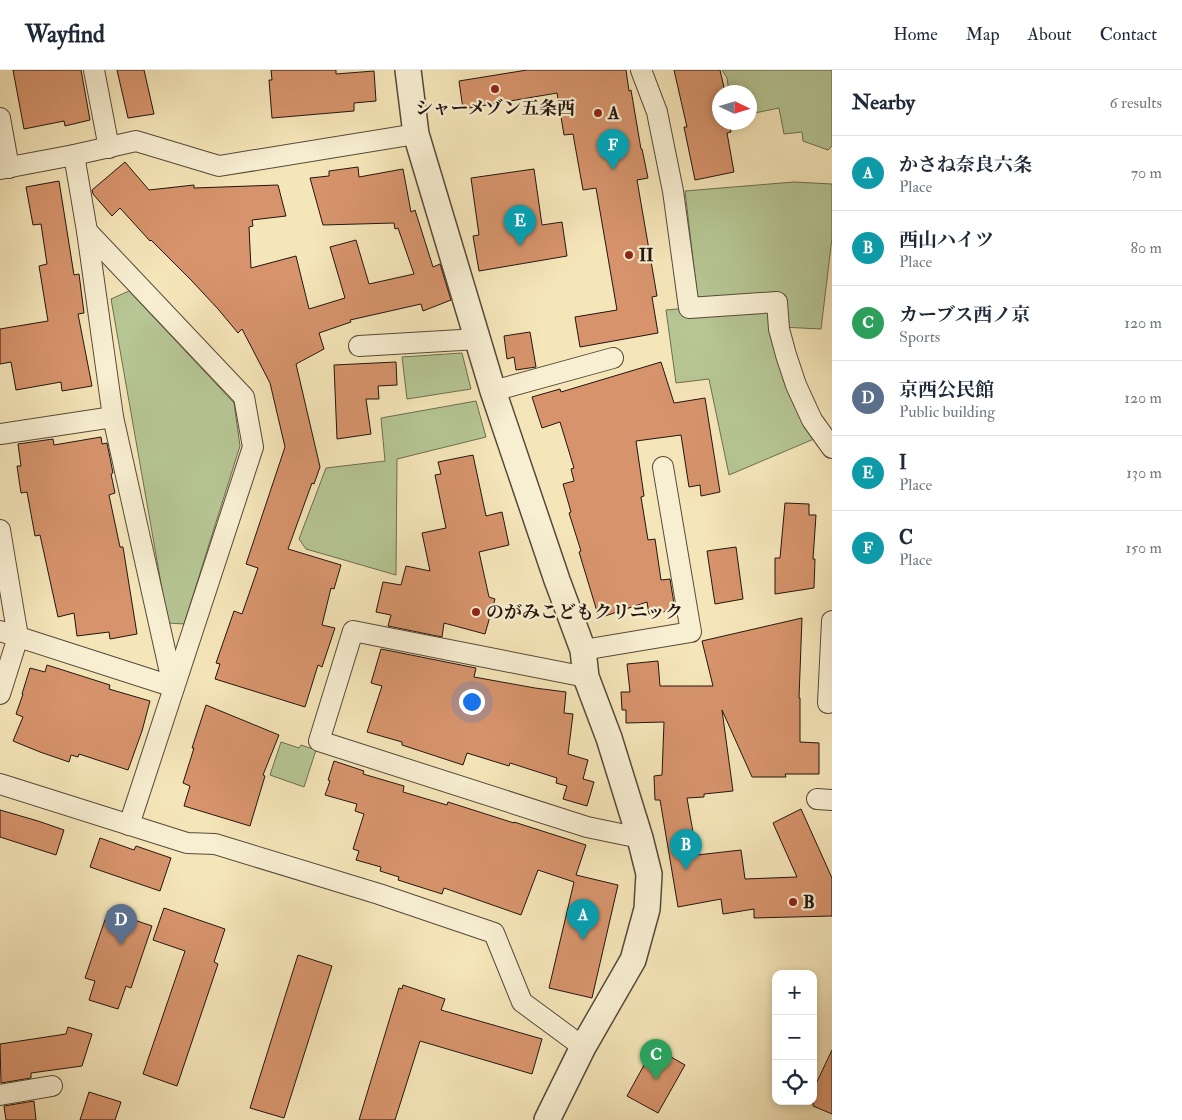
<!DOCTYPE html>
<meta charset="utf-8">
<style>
:root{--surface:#fff;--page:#f6f6f7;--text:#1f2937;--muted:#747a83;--line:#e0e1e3;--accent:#1a73e8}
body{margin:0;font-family:"IM FELL Double Pica","Noto Serif JP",serif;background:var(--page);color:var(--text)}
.controls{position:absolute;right:15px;bottom:15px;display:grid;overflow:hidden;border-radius:10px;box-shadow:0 2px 8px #0003}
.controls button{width:45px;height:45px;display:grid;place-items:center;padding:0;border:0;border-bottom:1px solid var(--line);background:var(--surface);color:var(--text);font:25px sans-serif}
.compass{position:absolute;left:712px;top:15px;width:45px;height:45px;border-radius:50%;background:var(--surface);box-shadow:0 2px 8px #0003;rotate:94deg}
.you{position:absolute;left:471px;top:631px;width:18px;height:18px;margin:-12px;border:4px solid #fff;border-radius:50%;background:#1a73e8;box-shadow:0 0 0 8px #1a73e833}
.badge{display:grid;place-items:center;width:32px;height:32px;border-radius:50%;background:var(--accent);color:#fff;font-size:16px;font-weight:700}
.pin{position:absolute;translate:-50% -41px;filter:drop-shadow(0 1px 2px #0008)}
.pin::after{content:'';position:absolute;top:26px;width:18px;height:15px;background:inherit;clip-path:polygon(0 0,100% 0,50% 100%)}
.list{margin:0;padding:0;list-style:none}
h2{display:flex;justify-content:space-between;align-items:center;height:65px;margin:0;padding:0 20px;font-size:21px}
h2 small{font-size:16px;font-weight:400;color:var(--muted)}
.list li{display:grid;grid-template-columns:32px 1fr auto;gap:15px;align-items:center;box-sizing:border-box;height:75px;padding:0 20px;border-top:1px solid var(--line)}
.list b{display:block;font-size:19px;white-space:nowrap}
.list p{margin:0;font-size:16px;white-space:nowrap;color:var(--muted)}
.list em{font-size:16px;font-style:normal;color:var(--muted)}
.icon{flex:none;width:28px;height:28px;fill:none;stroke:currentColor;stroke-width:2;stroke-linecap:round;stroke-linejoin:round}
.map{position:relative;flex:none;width:832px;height:1050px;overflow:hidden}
header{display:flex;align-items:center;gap:30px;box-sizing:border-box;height:70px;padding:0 25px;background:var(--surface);border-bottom:1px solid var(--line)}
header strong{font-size:24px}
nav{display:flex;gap:28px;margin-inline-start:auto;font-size:18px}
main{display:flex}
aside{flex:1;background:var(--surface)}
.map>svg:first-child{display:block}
.green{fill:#b6c694;stroke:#6c6e52}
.building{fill:#d7946c;stroke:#22150f}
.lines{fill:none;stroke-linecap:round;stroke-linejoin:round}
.minor-casing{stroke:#57493a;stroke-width:22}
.tertiary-casing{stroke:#57493a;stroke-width:28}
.minor{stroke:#f8efd2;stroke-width:20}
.tertiary{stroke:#f8efd2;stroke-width:25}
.poi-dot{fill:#8f2418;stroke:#f8efd2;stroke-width:2}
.labels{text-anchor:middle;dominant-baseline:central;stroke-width:4.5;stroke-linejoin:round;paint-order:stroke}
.poi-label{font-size:18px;font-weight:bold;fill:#22150f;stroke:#f8efd2;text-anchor:start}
</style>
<header>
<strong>Wayfind</strong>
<nav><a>Home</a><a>Map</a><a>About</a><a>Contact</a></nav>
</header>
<main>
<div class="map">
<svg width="832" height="1050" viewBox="0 0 832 1050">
<rect width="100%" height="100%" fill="#f5e6b9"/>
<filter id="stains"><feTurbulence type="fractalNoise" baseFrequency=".004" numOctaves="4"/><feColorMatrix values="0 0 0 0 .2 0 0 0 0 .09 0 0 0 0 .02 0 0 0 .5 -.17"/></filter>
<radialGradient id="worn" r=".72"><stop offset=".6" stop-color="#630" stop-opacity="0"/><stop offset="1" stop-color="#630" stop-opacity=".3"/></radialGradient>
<!-- green -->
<g class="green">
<path d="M722,0H832V76L828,80L803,71L802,62L784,64L779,38L750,44V22H729L727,8Z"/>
<path d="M794,112L832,114V168L821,259L781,257L821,366L729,405L709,309L676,313L666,240L689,238L698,232L685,121Z"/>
<path d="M129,221L234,333L240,376L184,554L168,553L111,229Z"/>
<path d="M462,283L471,319L407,329L402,287Z"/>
<path d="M476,331L486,367L397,389L396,505L306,479L299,469L326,398L385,391L381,348Z"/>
<path d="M281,672L299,678L301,675L316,680L304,717L270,705Z"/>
</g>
<!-- building -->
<g class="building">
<path d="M13,0H81L90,50L65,56L64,51L24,59Z"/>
<path d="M117,0H144L154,44L128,48Z"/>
<path d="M271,0H336V4L374,1L376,31L354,33V41L272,48L269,10H272Z"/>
<path d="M527,0H626L629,21L631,20L641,79H642L648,108L637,110L657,226L652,227L658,263L580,277L575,247L617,240L596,118L583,120L573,64L564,65L557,23L463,39L459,11Z"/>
<path d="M674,0H720L725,22H720V52H729L731,62L727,63L734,102L695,110L684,57H687Z"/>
<path d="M125,92L149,120L194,115V118L278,115L286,146L252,150L253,156L249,157L251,198L296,186L309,239L345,228L330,177L356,170L369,214L414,204L398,158L395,159L394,153L323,155L310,108L329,106V101L358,97L359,107L403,99L411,142L415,140L433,197L440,194L451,230L423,241L421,234L350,250L351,252L319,263L324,279L296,294L320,397L314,414L312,413L288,479L341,495L334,519L331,518L322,555L335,558L322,597L318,595L305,637L215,609L220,594L216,593L234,541L242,544L258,498L246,494L285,377L270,313L242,259L238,263L218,239L191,210L151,170L150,171L120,138L112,146L93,124L92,120Z"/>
<path d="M534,99L542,155L562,152L567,186L479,201L473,166L479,165L471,108Z"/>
<path d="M59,111L74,205L79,204L84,243L78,244L92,316L62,321L61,312L16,320L11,292L0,294V259L48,251L39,196L47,194L41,154L33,155L26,117Z"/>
<path d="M530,262L536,297L516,300L514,287L507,289L504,266Z"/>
<path d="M396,292L397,315L378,316L379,329H366L371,364L337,369L334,295Z"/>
<path d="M661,292L674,333L705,328L720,422L701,426L700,415L689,417L681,365L636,371L644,426L641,427L648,470L655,469L661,510L670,509L675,540L649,544L647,532L599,548L579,482L581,481L569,443L571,442L563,414L574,411L571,399L574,398L560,352L542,358L532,327L560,319L561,322Z"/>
<path d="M101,367L102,374L107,373L113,403L111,404L115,423L109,425L120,477H123L137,564L110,569L109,562L77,566L74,543L58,547L40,465L35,466L27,422L21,423L17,396H21L18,374L53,369L54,375Z"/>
<path d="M473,385L486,446L502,442L509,475L479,482L489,527L495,529L485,564L444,553L442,567L388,556L391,545L376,542L383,512L401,515L406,496L430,501L422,463L446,458L435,405L441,404L438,392Z"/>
<path d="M785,433L809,434V445H816L813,489H815L814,518L775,524V488H780Z"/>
<path d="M736,477L743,529L715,534L707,481Z"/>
<path d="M802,548L799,628H800V672L819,673V704H785L786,707H752L722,640L733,721L704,724V727L687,728L697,785L741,780L745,809L797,807L773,753L801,739L832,808V846L754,848V839L723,844L721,829L678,837L660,730H655L654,706L662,705L664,652L626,653V640H622L621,622H630L627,594L658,591L660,616H713L702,571Z"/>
<path d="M381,579L476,598L474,607L535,618L566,622L564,643L573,644L568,684L588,690L583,709L594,712L587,736L563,729L567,716L556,713L557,708L510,693L509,696L467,683L463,695L402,675V672L367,662L382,616L371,613Z"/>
<path d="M47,595L110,615L109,619L150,631L142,661L128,700L79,684L78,687L71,685L69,692L40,682L13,671L23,647L16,644L23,624H22L30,598L45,602Z"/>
<path d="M206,635L279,665L263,705L265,706L250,756L184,736L190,716L183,713L194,678H192Z"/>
<path d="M334,691L364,701L363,704L404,716L403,722L447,735L448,732L514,753V752L586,775L576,805L618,815L592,928L549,918L574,812L538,800L521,845L444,818L442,824L398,810L399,807L380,801L381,797L356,790L359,781L353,779L364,744L355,741L357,734L325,725L330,711L328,710Z"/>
<path d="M0,740L38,751L64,760L56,785L0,767Z"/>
<path d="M100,768L134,780L136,776L171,788L160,821L90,797Z"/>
<path d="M164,838L225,859L214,892L218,894L177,1016L143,1004L185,881L153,870Z"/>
<path d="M108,841L152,856L131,918L126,916L118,939L89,930L95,911L85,908Z"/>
<path d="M298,885L332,896L284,1048L250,1038Z"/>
<path d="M403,915L445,929L441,940L542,969L532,1004L420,971L395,1050H359L399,918L402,919Z"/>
<path d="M68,957L92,964L82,996L31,1003V1008L1,1013L0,974L66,964Z"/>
<path d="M654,977L685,995L658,1043L627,1026Z"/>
<path d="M832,980V1044L813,1036V1020Z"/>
<path d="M89,1022L121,1032L115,1050H80Z"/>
<path d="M34,1031L36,1050H6L4,1036Z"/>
</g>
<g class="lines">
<defs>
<g id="minor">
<path d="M94,0L109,78"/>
<path d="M641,0L657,42L673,121L689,238L777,232L779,259L786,285L796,315L812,350L832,378"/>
<path d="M0,48L9,98"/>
<path d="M74,85L87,161L113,347L173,616"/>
<path d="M0,99L74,85L136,71L219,96L416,64"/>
<path d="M87,161L244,327L253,377L129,755"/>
<path d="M359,276L478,269"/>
<path d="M493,321L613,288"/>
<path d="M0,364L113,347"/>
<path d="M0,460L18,567L0,624"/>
<path d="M0,561L174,617"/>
<path d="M583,580L691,562L663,397"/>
<path d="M586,607L353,561L319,671L587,757L640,768"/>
<path d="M828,633L832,551"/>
<path d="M0,714L187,773L215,774L379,824L494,863L522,932L583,977"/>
<path d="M817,729L832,730"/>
<path d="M0,1025L52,1016"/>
</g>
<path id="tertiary" d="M408,0L416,64L493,321L557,510L583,580L586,607L609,668L640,768L649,804L647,839L633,890L583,977L547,1050"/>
</defs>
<!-- minor casing -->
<use href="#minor" class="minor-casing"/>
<!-- tertiary casing -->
<use href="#tertiary" class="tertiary-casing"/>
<!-- minor -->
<use href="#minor" class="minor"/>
<!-- tertiary -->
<use href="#tertiary" class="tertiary"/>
</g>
<!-- markers -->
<g class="poi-dot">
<circle cx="495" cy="19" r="5"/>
<circle cx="598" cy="43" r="5"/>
<circle cx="629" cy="185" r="5"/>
<circle cx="476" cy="542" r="5"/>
<circle cx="793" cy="832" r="5"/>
</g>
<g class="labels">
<!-- poi labels -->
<g class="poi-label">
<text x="495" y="38" text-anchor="middle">シャーメゾン五条西</text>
<text x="608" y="43">A</text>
<text x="639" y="185">II</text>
<text x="486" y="542">のがみこどもクリニック</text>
<text x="803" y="832">B</text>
</g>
</g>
<rect width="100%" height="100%" filter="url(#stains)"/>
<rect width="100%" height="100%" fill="url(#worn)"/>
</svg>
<div class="controls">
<button>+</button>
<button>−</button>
<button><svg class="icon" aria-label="locate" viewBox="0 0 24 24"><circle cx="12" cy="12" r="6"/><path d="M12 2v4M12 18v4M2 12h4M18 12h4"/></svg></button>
</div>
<svg class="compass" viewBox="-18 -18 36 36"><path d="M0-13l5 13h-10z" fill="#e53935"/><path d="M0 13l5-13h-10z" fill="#747a83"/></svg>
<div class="you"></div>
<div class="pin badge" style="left:583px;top:870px;background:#0f9aa8">A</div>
<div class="pin badge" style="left:686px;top:800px;background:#0f9aa8">B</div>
<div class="pin badge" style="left:656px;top:1010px;background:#2e9e5b">C</div>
<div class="pin badge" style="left:121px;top:875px;background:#5c6f8a">D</div>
<div class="pin badge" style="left:520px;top:176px;background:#0f9aa8">E</div>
<div class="pin badge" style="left:613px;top:100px;background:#0f9aa8">F</div>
</div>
<aside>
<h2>Nearby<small>6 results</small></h2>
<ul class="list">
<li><span class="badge" style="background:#0f9aa8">A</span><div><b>かさね奈良六条</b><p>Place</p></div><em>70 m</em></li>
<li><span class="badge" style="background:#0f9aa8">B</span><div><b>西山ハイツ</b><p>Place</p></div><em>80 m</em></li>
<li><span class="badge" style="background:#2e9e5b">C</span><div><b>カーブス西ノ京</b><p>Sports</p></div><em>120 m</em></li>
<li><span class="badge" style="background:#5c6f8a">D</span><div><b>京西公民館</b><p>Public building</p></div><em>120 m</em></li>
<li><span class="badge" style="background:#0f9aa8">E</span><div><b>I</b><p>Place</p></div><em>130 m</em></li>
<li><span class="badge" style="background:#0f9aa8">F</span><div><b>C</b><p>Place</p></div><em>150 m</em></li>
</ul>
</aside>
</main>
